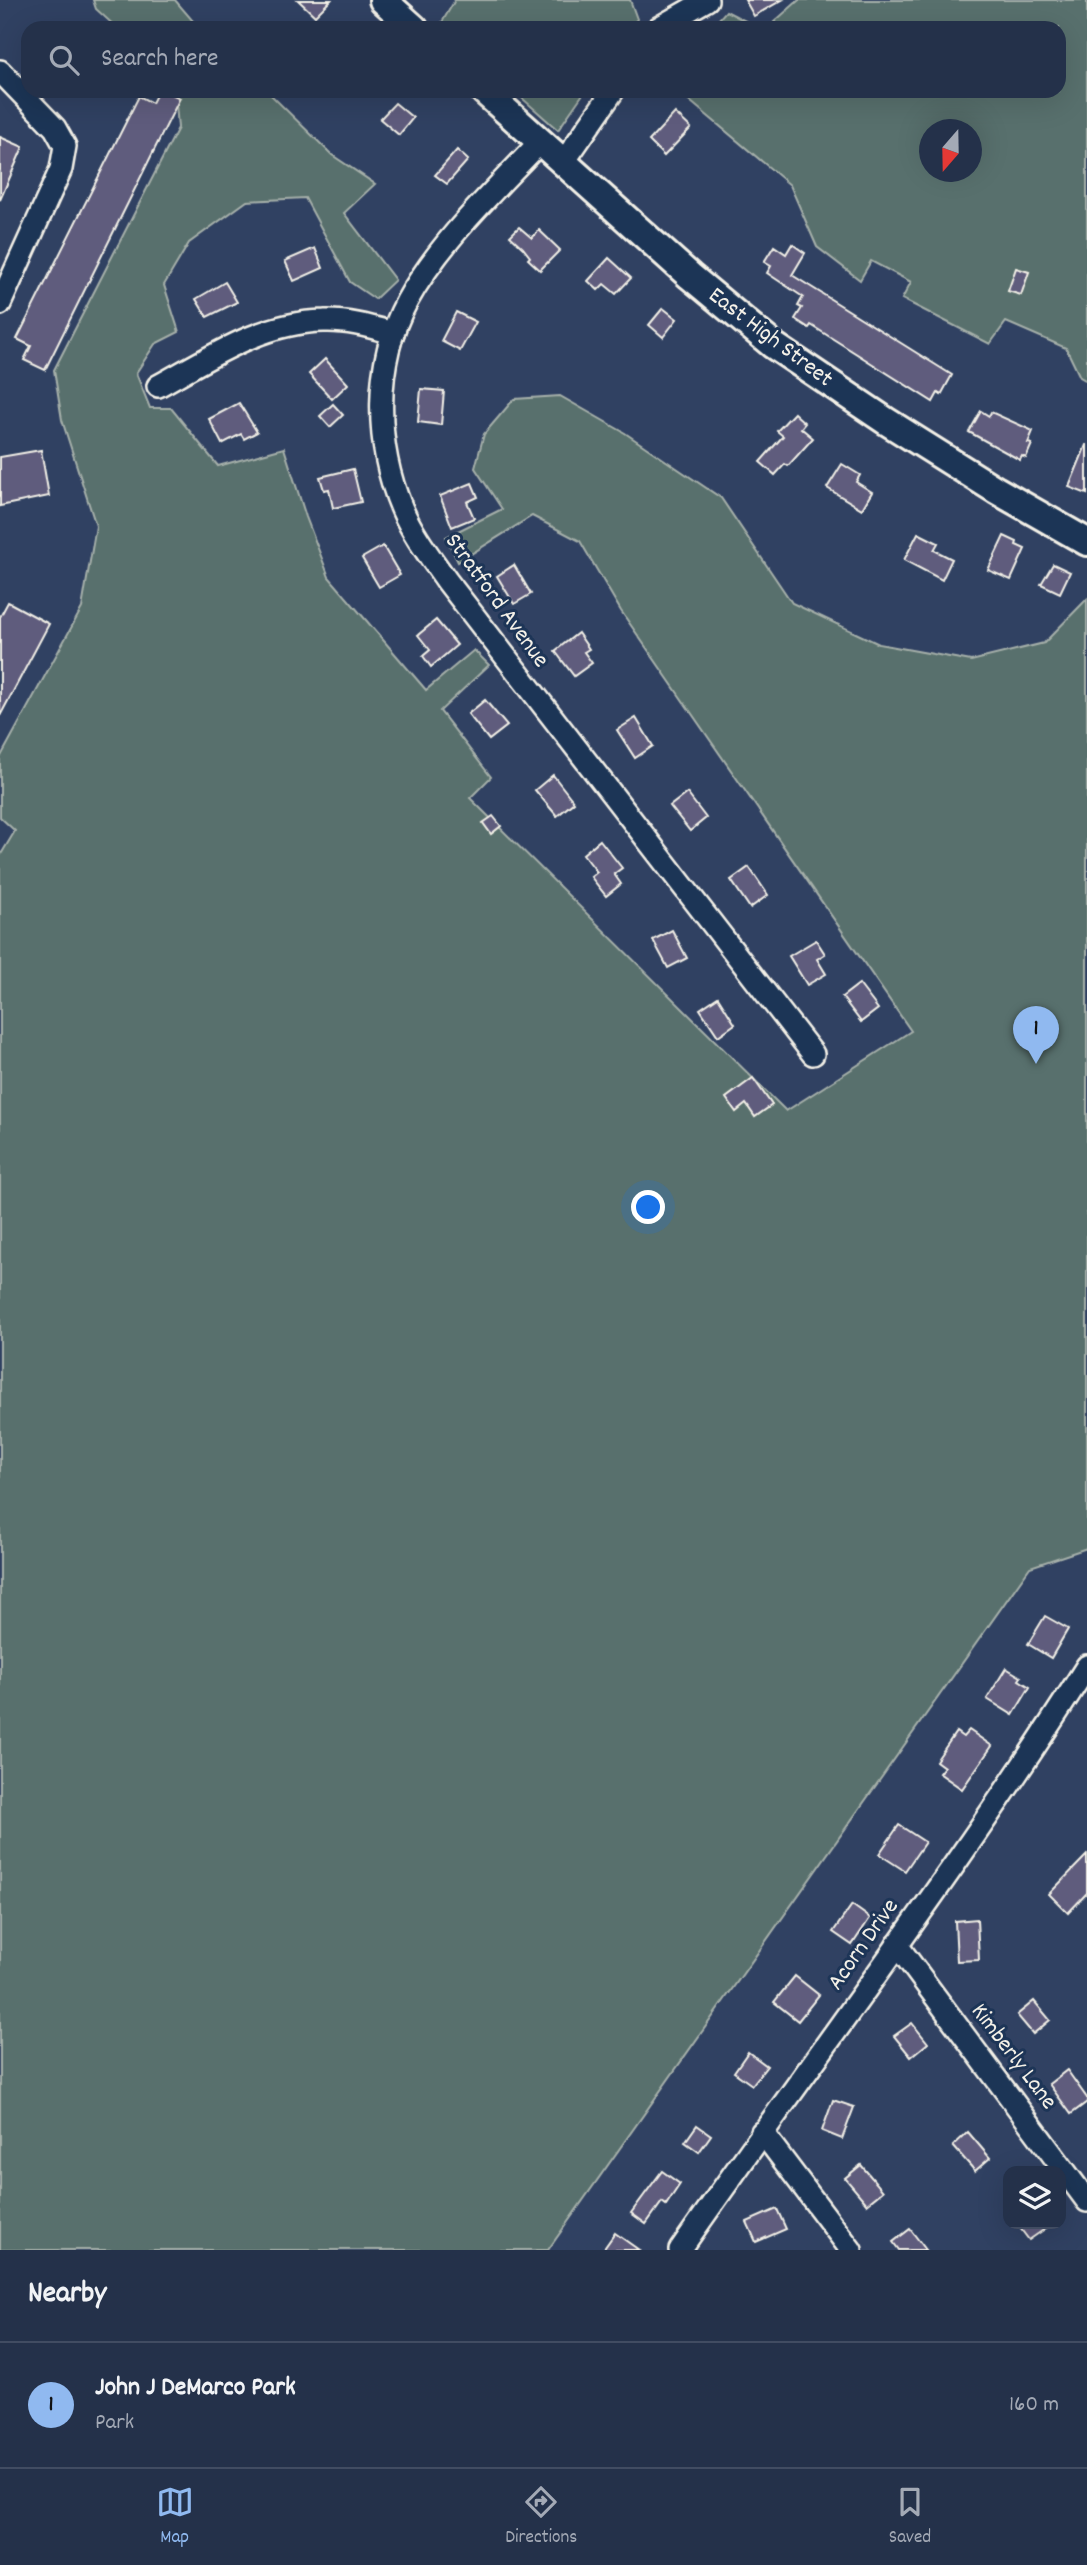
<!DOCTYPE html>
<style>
:root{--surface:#24314a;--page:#303d54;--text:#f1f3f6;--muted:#a3a9b5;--line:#414c62;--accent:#90b9f0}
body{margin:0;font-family:Dekko,sans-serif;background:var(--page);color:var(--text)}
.controls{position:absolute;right:21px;bottom:21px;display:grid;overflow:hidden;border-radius:14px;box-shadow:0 7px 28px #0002}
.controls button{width:63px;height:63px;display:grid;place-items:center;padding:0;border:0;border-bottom:2px solid var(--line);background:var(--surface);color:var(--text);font:35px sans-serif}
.compass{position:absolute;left:919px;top:119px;width:63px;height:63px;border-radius:50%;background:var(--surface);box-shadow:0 7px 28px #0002;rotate:200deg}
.you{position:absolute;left:649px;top:1208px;width:24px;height:24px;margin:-18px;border:5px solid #fff;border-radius:50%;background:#1a73e8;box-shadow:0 0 0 10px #1a73e833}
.badge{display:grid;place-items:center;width:46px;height:46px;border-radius:50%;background:var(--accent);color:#111;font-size:23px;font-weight:700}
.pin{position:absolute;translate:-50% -58px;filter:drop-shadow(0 2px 4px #0008)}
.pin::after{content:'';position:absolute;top:37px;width:24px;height:21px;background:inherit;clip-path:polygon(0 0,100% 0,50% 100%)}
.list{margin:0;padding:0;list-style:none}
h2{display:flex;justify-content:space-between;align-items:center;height:91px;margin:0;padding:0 28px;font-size:30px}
h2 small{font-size:23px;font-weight:400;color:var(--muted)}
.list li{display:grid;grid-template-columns:46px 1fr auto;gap:21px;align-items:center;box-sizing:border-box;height:126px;padding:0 28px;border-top:2px solid var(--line)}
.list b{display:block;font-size:26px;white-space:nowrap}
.list p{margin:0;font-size:23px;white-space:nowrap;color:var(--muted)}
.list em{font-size:23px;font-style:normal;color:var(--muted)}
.icon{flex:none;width:38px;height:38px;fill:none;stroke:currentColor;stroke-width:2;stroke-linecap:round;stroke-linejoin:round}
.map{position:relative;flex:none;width:1087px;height:2250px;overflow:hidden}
.search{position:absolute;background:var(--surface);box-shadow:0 7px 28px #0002;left:21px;right:21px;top:21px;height:77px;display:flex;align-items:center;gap:18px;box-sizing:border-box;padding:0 24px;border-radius:21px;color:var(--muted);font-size:26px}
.sheet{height:217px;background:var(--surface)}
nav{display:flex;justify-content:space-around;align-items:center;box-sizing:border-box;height:98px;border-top:2px solid var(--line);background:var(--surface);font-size:19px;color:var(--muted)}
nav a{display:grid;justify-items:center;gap:4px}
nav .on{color:var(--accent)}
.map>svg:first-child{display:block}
.green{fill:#59706d;stroke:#a6b0aa;stroke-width:2;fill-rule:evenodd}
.building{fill:#5e5c7d;stroke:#f4f1e8;stroke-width:2}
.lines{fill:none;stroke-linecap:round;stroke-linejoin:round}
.minor-casing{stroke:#f4f1e8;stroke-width:26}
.major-casing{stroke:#f4f1e8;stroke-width:32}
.minor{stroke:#1d3557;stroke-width:21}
.major{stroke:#1d3557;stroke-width:26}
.labels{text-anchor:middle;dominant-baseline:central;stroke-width:6;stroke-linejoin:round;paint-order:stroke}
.street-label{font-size:24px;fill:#f4f1e8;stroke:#1d3557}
</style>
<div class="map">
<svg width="1087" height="2250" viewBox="0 0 1087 2250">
<rect width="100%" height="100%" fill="#304162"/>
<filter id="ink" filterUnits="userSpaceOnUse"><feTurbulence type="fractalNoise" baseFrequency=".0143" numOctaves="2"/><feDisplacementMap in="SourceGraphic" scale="14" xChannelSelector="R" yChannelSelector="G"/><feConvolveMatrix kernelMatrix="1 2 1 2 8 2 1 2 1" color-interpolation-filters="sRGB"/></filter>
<g filter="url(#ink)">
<!-- green -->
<g class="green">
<path d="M93,0H175L199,28H117L96,9Z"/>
<path d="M455,0H630L637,19L630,28H445L441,24Z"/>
<path d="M799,0H1087V381L1080,377L1066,348L1006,322L990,344L902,299L911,282L871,261L860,280L817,247L790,185L678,91H1059V28H780L774,22ZM930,130H972V172H930Z"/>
<path d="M726,11L759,28H711Z"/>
<path d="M175,91H267L332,155L375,184L344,213L395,280L375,299L350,282L305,198L247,201L189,243L164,285L179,332L155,344L136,373L150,408H171L218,466L284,448L306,517L329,577L426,690L474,650L489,665L440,711L491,777L470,798L786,1111L911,1031L621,611L580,541L532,516L458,562L446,537L502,509L475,468L484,434L514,399L560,396L625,433L721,498L792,603L879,644L971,661L1044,643L1087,599V1548L1030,1567L548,2250H0V856L15,831L0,817V758L82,608L96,526L62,420L54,370L178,128Z"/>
<path d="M514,91H585L558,130Z"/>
</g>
<!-- building -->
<g class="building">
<path d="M298,0H331L315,16Z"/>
<path d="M745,0H782L754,16Z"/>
<path d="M158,91H165L180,98L45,370L24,360L31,346L17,339L139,96L152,103Z"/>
<path d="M395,103L413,118L399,135L380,119Z"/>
<path d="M675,113L691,128L664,156L649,141Z"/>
<path d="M0,137L23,147L0,200Z"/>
<path d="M457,150L468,160L447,184L435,175Z"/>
<path d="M519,227L532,238L539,230L560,250L540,270L528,259L530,257L523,248L510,236Z"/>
<path d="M792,244L805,253L792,275L952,375L941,395L938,393L933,402L811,325L809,328L795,319L802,308L798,306L803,297L767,273L771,266L764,262L774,246L786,254Z"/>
<path d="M315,248L323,268L294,281L285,261Z"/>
<path d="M609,258L631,278L616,294L604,284L598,290L588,281Z"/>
<path d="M1016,268L1029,272L1021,295L1008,291Z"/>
<path d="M225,282L237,302L207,317L196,299Z"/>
<path d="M663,308L677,319L663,337L649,325Z"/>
<path d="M456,312L476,322L460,351L441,341Z"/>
<path d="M325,359L348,384L332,399L309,374Z"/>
<path d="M421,389L444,391L441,425L418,422Z"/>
<path d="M239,403L257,432L244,439L241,434L222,444L209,419Z"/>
<path d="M333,404L343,415L330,427L320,416Z"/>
<path d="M981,411L989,416L991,412L1033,431L1028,443L1032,444L1026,458L1022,456L1020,460L969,432Z"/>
<path d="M794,413L805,423L801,428L813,438L788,466L785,464L775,475L760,462L783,436L777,431Z"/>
<path d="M1086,445H1087V494L1069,487Z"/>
<path d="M41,450L49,496L0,506V457Z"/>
<path d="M842,464L860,475L856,482L872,492L862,509L827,488Z"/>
<path d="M353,469L361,502L333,508L329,489L324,490L320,477Z"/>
<path d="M472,483L478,497L467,502L474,518L452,527L440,496Z"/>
<path d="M918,533L938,543L934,550L952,559L942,580L904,560Z"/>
<path d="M1004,536L1017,542L1016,545L1025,549L1011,580L988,570Z"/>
<path d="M383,546L400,575L379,587L362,558Z"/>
<path d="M1053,564L1070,572L1060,593L1041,584Z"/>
<path d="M514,565L531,594L514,604L497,576Z"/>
<path d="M8,602L49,624L0,716V617Z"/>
<path d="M436,620L457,645L431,667L423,656L430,650L418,635Z"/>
<path d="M578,633L589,649L584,652L592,663L574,676L555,651Z"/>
<path d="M485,700L507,726L489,740L468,714Z"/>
<path d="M636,718L653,746L635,758L617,730Z"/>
<path d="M553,775L574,802L557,816L535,790Z"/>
<path d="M687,793L706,818L690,831L670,806Z"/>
<path d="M493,816L501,826L491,834L483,823Z"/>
<path d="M600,840L622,868L614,874L621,884L606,896L591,877L597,872L583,854Z"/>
<path d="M749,867L768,895L750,908L731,880Z"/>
<path d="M672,930L687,958L668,968L653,940Z"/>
<path d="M816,940L825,954L817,959L826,974L807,985L789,956Z"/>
<path d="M859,984L878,1009L861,1022L842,997Z"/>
<path d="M718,997L735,1024L718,1036L700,1009Z"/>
<path d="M753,1078L772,1105L755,1117L746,1104L736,1112L726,1098Z"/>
<path d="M1045,1616L1068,1629L1051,1658L1028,1644Z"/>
<path d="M1006,1668L1021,1677L1019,1680L1030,1687L1013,1715L987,1699Z"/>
<path d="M969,1730L992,1746L962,1789L939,1773L944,1767L936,1761L956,1732L963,1737Z"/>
<path d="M899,1825L925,1842L905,1871L879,1854Z"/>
<path d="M1087,1855V1893L1068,1913L1049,1894Z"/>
<path d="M852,1905L870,1918L852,1945L833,1932Z"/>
<path d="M977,1919L979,1960L957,1961L955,1921Z"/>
<path d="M795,1976L819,1995L798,2021L774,2002Z"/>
<path d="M1034,2001L1050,2020L1033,2034L1017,2015Z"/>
<path d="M912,2023L928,2043L911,2057L894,2036Z"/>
<path d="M748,2052L767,2066L752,2085L734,2072Z"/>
<path d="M1067,2070L1087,2098V2102L1071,2114L1049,2084Z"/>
<path d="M833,2100L854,2107L842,2139L822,2131Z"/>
<path d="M697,2125L711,2135L699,2152L685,2142Z"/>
<path d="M968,2132L990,2158L975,2171L953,2146Z"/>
<path d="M861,2165L883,2191L867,2204L845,2178Z"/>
<path d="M662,2171L680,2184L666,2205L662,2202L646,2224L631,2213Z"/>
<path d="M777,2209L786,2229L756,2242L747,2222Z"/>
<path d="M1017,2224H1052L1029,2240Z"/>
<path d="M910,2229L926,2250H899L893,2242Z"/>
<path d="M615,2233L639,2250H603Z"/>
</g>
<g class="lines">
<defs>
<g id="minor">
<path d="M658,28L707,0"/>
<path d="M0,71L55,128L65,146L61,169L0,304"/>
<path d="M540,142C493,192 440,241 407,301C373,363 375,445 402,509C413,535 431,558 447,581L813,1054"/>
<path d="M563,163L613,91"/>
<path d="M158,386C211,357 262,322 324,321C347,320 371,327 393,333"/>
<path d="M897,1945L1087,2201"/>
<path d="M762,2132L851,2250"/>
<path d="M680,2250C815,2056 960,1867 1087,1666"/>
</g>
<g id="major">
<path d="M383,0L414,28"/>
<path d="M484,91L690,276L773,345L886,421L996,490L1087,542"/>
</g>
</defs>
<!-- minor casing -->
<use href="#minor" class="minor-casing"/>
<!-- major casing -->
<use href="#major" class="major-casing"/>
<!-- minor -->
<use href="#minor" class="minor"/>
<!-- major -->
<use href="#major" class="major"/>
</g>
</g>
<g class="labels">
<!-- street labels -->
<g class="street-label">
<text transform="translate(770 338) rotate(37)">East High Street</text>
<text transform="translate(496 601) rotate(54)">Stratford Avenue</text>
<text transform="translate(864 1945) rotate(-55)">Acorn Drive</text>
<text transform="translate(1013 2057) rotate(53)">Kimberly Lane</text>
</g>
</g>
</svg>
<div class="controls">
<button><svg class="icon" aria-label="layers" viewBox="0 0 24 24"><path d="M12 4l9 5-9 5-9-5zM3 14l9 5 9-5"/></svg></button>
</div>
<svg class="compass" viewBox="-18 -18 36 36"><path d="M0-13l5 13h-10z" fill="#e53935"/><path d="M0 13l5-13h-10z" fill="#a3a9b5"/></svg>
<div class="you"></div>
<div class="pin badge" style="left:1036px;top:1064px">1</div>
<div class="search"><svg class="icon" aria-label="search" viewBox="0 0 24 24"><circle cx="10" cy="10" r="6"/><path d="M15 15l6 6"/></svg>Search here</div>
</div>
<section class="sheet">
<h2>Nearby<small></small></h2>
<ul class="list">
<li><span class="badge">1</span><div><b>John J DeMarco Park</b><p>Park</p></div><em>160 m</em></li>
</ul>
</section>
<nav>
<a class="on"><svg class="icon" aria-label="map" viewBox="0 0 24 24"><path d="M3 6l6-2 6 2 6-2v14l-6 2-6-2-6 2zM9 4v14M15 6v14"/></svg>Map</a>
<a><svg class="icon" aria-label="directions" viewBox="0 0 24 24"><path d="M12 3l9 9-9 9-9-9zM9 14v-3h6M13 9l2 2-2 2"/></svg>Directions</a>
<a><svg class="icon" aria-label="saved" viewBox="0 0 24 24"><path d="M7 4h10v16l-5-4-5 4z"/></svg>Saved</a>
</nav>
